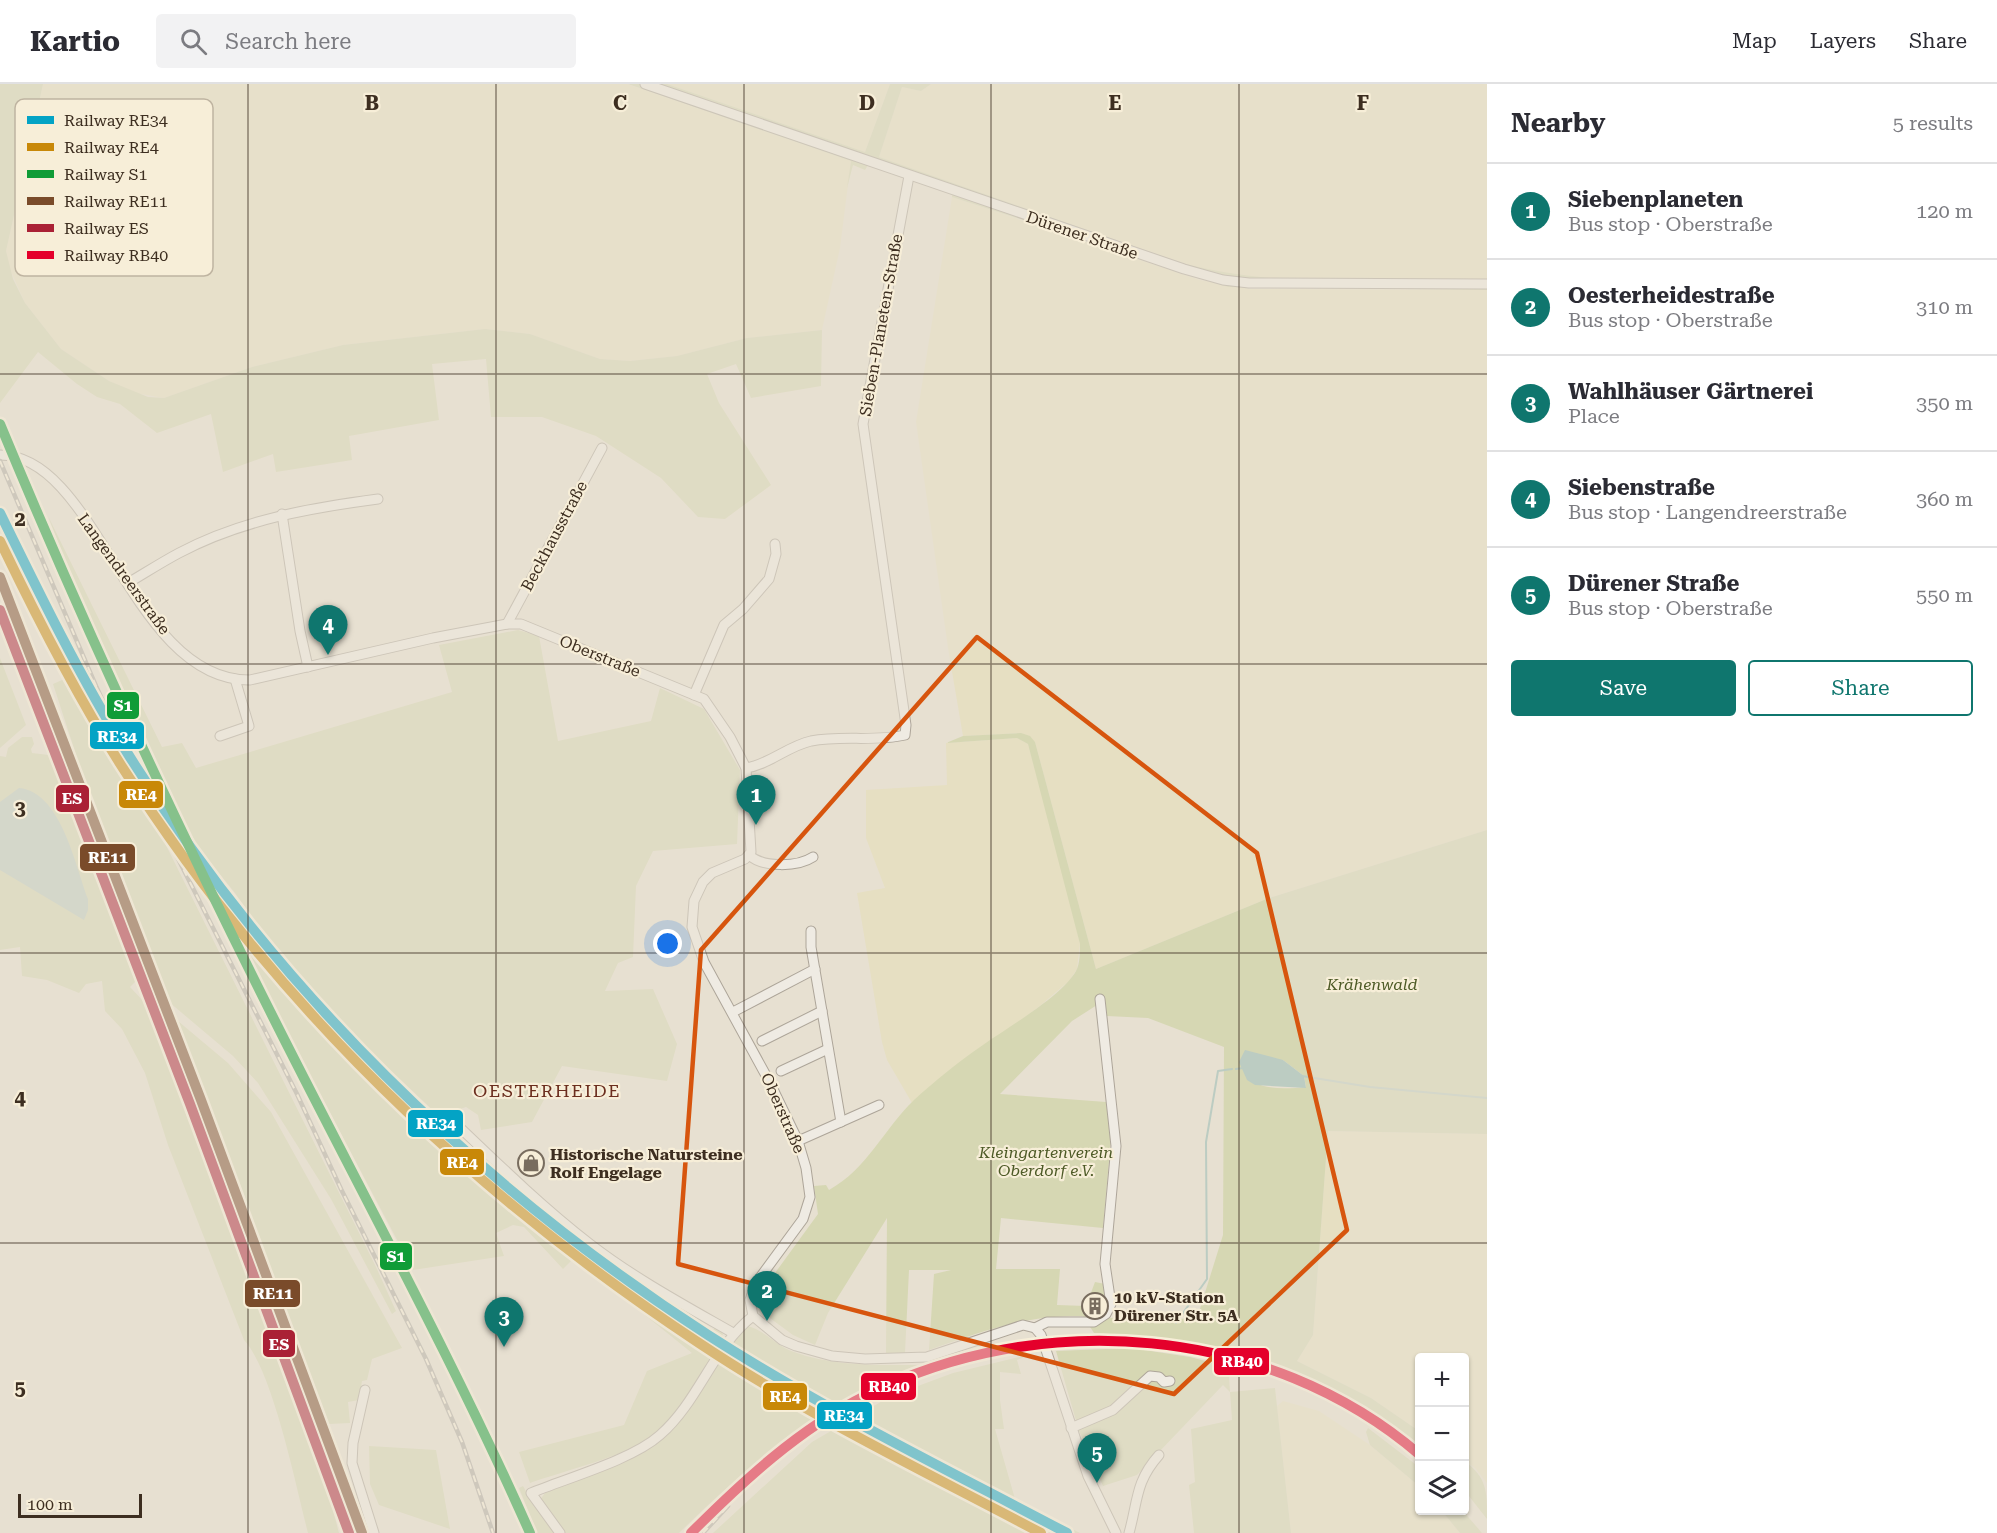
<!DOCTYPE html>
<meta charset="utf-8">
<style>
:root{--surface:#fff;--page:#f2f2f3;--text:#2b2b33;--muted:#7c7c81;--line:#e1e1e2;--accent:#0f766e}
body{margin:0;font-family:"Roboto Serif",serif;background:var(--page);color:var(--text)}
.controls{position:absolute;right:18px;bottom:18px;display:grid;overflow:hidden;border-radius:6px;box-shadow:0 2px 4px #0004}
.controls button{width:54px;height:54px;display:grid;place-items:center;padding:0;border:0;border-bottom:2px solid var(--line);background:var(--surface);color:var(--text);font:30px sans-serif}
.scale{position:absolute;left:18px;bottom:15px;width:124px;box-sizing:border-box;padding-left:6px;border:3px solid #3d2e20;border-top:0;font-size:16px;line-height:21px;white-space:nowrap;color:#3d2e20;-webkit-text-stroke:4px #f7eed8;paint-order:stroke}
.you{position:absolute;left:668px;top:860px;width:21px;height:21px;margin:-15px;border:4px solid #fff;border-radius:50%;background:#1a73e8;box-shadow:0 0 0 9px #1a73e833}
.badge{display:grid;place-items:center;width:39px;height:39px;border-radius:50%;background:var(--accent);color:#fff;font-size:20px;font-weight:700}
.pin{position:absolute;translate:-50% -50px;filter:drop-shadow(0 2px 3px #0008)}
.pin::after{content:'';position:absolute;top:32px;width:21px;height:18px;background:inherit;clip-path:polygon(0 0,100% 0,50% 100%)}
.list{margin:0;padding:0;list-style:none}
h2{display:flex;justify-content:space-between;align-items:center;height:78px;margin:0;padding:0 24px;font-size:26px}
h2 small{font-size:20px;font-weight:400;color:var(--muted)}
.list li{display:grid;grid-template-columns:39px 1fr auto;gap:18px;align-items:center;box-sizing:border-box;height:96px;padding:0 24px;border-top:2px solid var(--line)}
.list b{display:block;font-size:22px;white-space:nowrap}
.list p{margin:0;font-size:20px;white-space:nowrap;color:var(--muted)}
.list em{font-size:20px;font-style:normal;color:var(--muted)}
.actions{display:flex;gap:12px;padding:18px 24px}
.actions a{flex:1;padding:14px 0;border:2px solid var(--accent);border-radius:6px;text-align:center;font-size:21px;color:var(--accent)}
.actions .main{background:var(--accent);color:#fff}
.icon{flex:none;width:33px;height:33px;fill:none;stroke:currentColor;stroke-width:2;stroke-linecap:round;stroke-linejoin:round}
.map{position:relative;flex:none;width:1487px;height:1449px;overflow:hidden}
header{display:flex;align-items:center;gap:36px;box-sizing:border-box;height:84px;padding:0 30px;background:var(--surface);border-bottom:2px solid var(--line)}
header strong{font-size:28px}
nav{display:flex;gap:33px;margin-inline-start:auto;font-size:21px}
.search{width:420px;height:54px;background:var(--page);display:flex;align-items:center;gap:15px;box-sizing:border-box;padding:0 21px;border-radius:6px;color:var(--muted);font-size:22px}
main{display:flex}
aside{flex:1;background:var(--surface)}
.map>svg:first-child{display:block}
.farmland{fill:#e6dfc2}
.green{fill:#d6d7b3;fill-rule:evenodd}
.water{fill:#bcccc2}
.lines{fill:none;stroke-linecap:round;stroke-linejoin:round}
.stream{stroke:#bcccc2;stroke-width:2}
.minor-casing{stroke:#ada599;stroke-width:11}
.minor{stroke:#efebe3;stroke-width:9}
.rail-casing{stroke:#afaaa2;stroke-width:4.5}
.rail{stroke:#f7eed8;stroke-width:2;stroke-dasharray:7;stroke-linecap:butt}
.rail-1-casing{stroke:#f7eed8;stroke-width:15}
.rail-2-casing{stroke:#f7eed8;stroke-width:15}
.rail-3-casing{stroke:#f7eed8;stroke-width:15}
.rail-4-casing{stroke:#f7eed8;stroke-width:15}
.rail-5-casing{stroke:#f7eed8;stroke-width:15}
.rail-6-casing{stroke:#f7eed8;stroke-width:15}
.rail-1{stroke:#03a3c5;stroke-width:10}
.rail-2{stroke:#c88808;stroke-width:10}
.rail-3{stroke:#109c37;stroke-width:10}
.rail-4{stroke:#7a4b2a;stroke-width:10}
.rail-5{stroke:#aa2135;stroke-width:10}
.rail-6{stroke:#e4002b;stroke-width:10}
.marked{fill:none;stroke:#d7550e;stroke-width:4.5;stroke-linejoin:round}
.grid{fill:none;stroke:#3d2e20;stroke-width:1.5;stroke-opacity:0.55}
.labels{text-anchor:middle;dominant-baseline:central;stroke-width:4.5;stroke-linejoin:round;paint-order:stroke}
.street-label{font-size:16px;fill:#3d2e20;stroke:#f7eed8}
.park-label{font-size:16px;font-style:italic;fill:#4d5a26;stroke:#f7eed8}
.poi-label{font-size:16px;font-weight:bold;fill:#3d2e20;stroke:#f7eed8;text-anchor:start}
.neighbourhood-label{font-size:18px;letter-spacing:1.5px;fill:#6b2e1e;stroke:#f7eed8}
.key{fill:#f7eed8;stroke:#bfb4a1;stroke-width:1.5}
.key-label{font-size:16px;fill:#3d2e20}
.grid-label{font-size:20px;text-anchor:middle;font-weight:bold;fill:#3d2e20;stroke:#f7eed8;stroke-width:4.5;stroke-linejoin:round;paint-order:stroke}
.line-badge{stroke:#f7eed8;stroke-width:2}
.badge-label{font-size:16px;text-anchor:middle;font-weight:bold;fill:#fff}
</style>
<header>
<strong>Kartio</strong>
<div class="search"><svg class="icon" aria-label="search" viewBox="0 0 24 24"><circle cx="10" cy="10" r="6"/><path d="M15 15l6 6"/></svg>Search here</div>
<nav><a>Map</a><a>Layers</a><a>Share</a></nav>
</header>
<main>
<div class="map">
<svg width="1487" height="1449" viewBox="0 0 1487 1449">
<rect width="100%" height="100%" fill="#e7e0d1"/>
<!-- farmland -->
<g class="farmland">
<path d="M43,0H627L851,77L840,164L822,246L747,254L677,272L630,277L600,275L530,250L485,245L343,261L252,283L164,314L135,309L109,297L61,265L25,219L8,181L6,167Z"/>
<path d="M667,0H890L865,68Z"/>
<path d="M931,0H1487V197L1257,194L1215,188L1182,179L879,73L902,3L921,7Z"/>
<path d="M952,113L1200,196L1251,205L1487,206V746L1269,814L1096,885L1035,658L1021,649L963,652L948,564L916,338Z"/>
<path d="M1017,654L1028,660L1054,752L1080,860L1077,885L1069,897L1041,921L912,1019L887,976L882,958L857,809L885,804L866,754V706L947,701L946,659Z"/>
<path d="M1328,1047L1487,1050V1399L1475,1384L1465,1377L1464,1274H1420L1419,1347L1371,1314L1297,1277L1313,1251Z"/>
<path d="M1283,1317L1319,1327L1370,1361L1419,1402L1420,1426L1442,1427L1460,1449H1291L1277,1322Z"/>
</g>
<!-- green -->
<g class="green">
<path d="M0,0H43L6,167L13,195L25,219L61,265L109,297L148,313L164,314L252,283L343,261L485,245L530,250L600,275L630,277L677,272L747,254L822,246L821,302L751,314L736,280L707,290L719,319L771,401L725,435L698,433L661,394L596,352L542,333H491L486,275L432,280L439,336L349,352L352,376L276,388L273,370L223,388L211,330L157,349L120,320L97,313L77,300L38,268L0,319Z"/>
<path d="M628,0H667L865,68L890,0H931L921,7L902,3L879,73L1182,179C1278,205 1388,196 1487,197V206L1228,203L952,113L953,103L868,81L865,86L853,81L847,104L851,77Z"/>
<path d="M48,432L162,663L182,659L196,684L452,608L439,561L518,546L539,552L558,657L651,637L660,604L704,625L740,686L737,760L653,767L636,802L633,873L618,879L605,907L653,905L677,960L667,997L562,982L532,1038L481,1046L478,1031L466,1023L439,1032L368,965L280,873L235,809L188,751L171,716L166,714L100,568Z"/>
<path d="M0,574L26,641L0,664Z"/>
<path d="M69,593L117,674L132,706L139,707L376,1183L396,1227L392,1230L331,1115L258,999L233,972L169,918L96,732L53,600Z"/>
<path d="M1021,649L1030,652L1035,658L1096,885L1269,814L1487,746V1050L1328,1047L1313,1251L1297,1277L1371,1314L1419,1347V1366C1370,1329 1316,1294 1256,1275C1204,1259 1148,1252 1094,1249L1083,1232C1024,1231 984,1247 929,1266L934,1190L951,1186H909L905,1269L886,1271L887,1134L828,1229L815,1261L793,1251L759,1226V1211L818,1130L814,1102L826,1101L829,1106C867,1085 884,1045 914,1016C935,997 959,977 983,961C1008,943 1061,913 1076,887C1080,880 1080,868 1080,860L1028,660L1017,654L946,659L963,652ZM1097,921L1107,932L1148,934L1224,963L1223,1151L1198,1231L1174,1237L1153,1233L1110,1234L1104,1227L1105,1200L1095,1198L1086,1222L1057,1221L1060,1185H996L1001,1134L1103,1144L1111,1054L1106,1018L1000,1010L1072,937ZM1283,976L1304,992L1306,1003C1284,1005 1252,1008 1243,984Z"/>
<path d="M22,653H32L34,660L31,665L32,669L57,672L136,897L130,903L147,921L316,1362L339,1449H308C296,1403 273,1287 244,1256L168,1061L145,989L122,945L105,927L102,897L86,900L79,909L47,896L22,892L20,863L0,866V672L6,673L8,664Z"/>
<path d="M218,817C282,894 348,973 422,1041C510,1122 606,1194 705,1260L715,1243L722,1247L724,1257C703,1289 682,1330 651,1353C628,1371 561,1388 530,1399L519,1368L624,1341L647,1287L692,1269L574,1174L563,1185L524,1143L513,1141L496,1149L504,1172L413,1186Z"/>
<path d="M178,937L228,979L271,1028L402,1264L372,1275L367,1296L362,1297L359,1316L348,1318L350,1339L329,1340Z"/>
<path d="M747,1242C765,1246 776,1262 794,1268C835,1283 880,1281 923,1281C829,1315 749,1380 679,1449H537L519,1404L523,1402L535,1423L547,1406L615,1380L648,1366L658,1358L702,1306L732,1256Z"/>
<path d="M1131,1264L1190,1273L1263,1292L1229,1293L1230,1308L1275,1304L1291,1449H1194L1189,1401L1195,1398L1191,1345L1232,1336L1230,1308L1223,1301L1137,1391L1103,1402L1079,1347L1056,1267Z"/>
<path d="M1032,1270L1017,1276L1021,1290L1000,1288V1316L1004,1345H995L1015,1415L1080,1449H713L812,1358L891,1312L953,1289Z"/>
<path d="M1368,1344L1419,1383V1402L1370,1361L1366,1348Z"/>
<path d="M369,1362L436,1366L450,1445L379,1421L370,1400Z"/>
<path d="M1465,1377C1487,1395 1487,1406 1487,1435L1465,1407Z"/>
<path d="M1442,1427H1463L1482,1449H1460Z"/>
</g>
<!-- water -->
<g class="water">
<path d="M19,704C61,708 75,781 88,815V826L84,836L0,786V718Z"/>
<path d="M1245,966L1283,976L1304,992L1306,1004L1255,1001L1247,996L1239,978Z"/>
</g>
<g class="lines">
<!-- stream -->
<g class="stream">
<path d="M1236,985L1243,984"/>
<path d="M1302,992L1370,1003L1487,1014"/>
<path d="M1176,1239L1207,1195L1206,1058L1218,987L1232,985"/>
</g>
<defs>
<g id="minor">
<path d="M645,0L1184,185L1223,196L1249,199L1487,200"/>
<path d="M0,371C98,371 131,597 250,596L433,554L507,540H521L704,615L730,653L746,684L751,768L745,775L712,789L703,798L694,817L692,843L704,878L769,997L798,1057L806,1084L810,1113L803,1135L756,1199L750,1216L753,1232L782,1256L796,1262L832,1272L865,1275L927,1273L1023,1241L1035,1244L1041,1251L1088,1392L1116,1449"/>
<path d="M282,430L300,547L308,583"/>
<path d="M128,499C145,489 162,478 179,469C241,436 310,424 378,415"/>
<path d="M507,540L602,364"/>
<path d="M694,611L724,541L743,525L769,495L776,470L775,460"/>
<path d="M220,652L249,642L235,595"/>
<path d="M746,684C768,681 788,662 811,657C842,651 874,658 905,651L906,641L863,340L909,92"/>
<path d="M749,771C763,784 798,783 813,773"/>
<path d="M811,847V863L841,1038"/>
<path d="M733,928L815,885"/>
<path d="M762,957L822,927"/>
<path d="M781,987L828,965"/>
<path d="M451,1035C496,1078 541,1122 590,1160C634,1194 684,1221 733,1249"/>
<path d="M798,1057L879,1021"/>
<path d="M1035,1244L1047,1238H1094L1106,1230L1111,1220L1105,1180L1116,1062L1100,915"/>
<path d="M365,1306L353,1359L352,1379L374,1449"/>
<path d="M1071,1344L1113,1326L1150,1292L1159,1293L1164,1298L1170,1297"/>
<path d="M560,1449L531,1409C567,1394 632,1376 660,1351C699,1317 713,1263 753,1232"/>
<path d="M1129,1449C1138,1417 1135,1398 1159,1371"/>
</g>
</defs>
<!-- minor casing -->
<use href="#minor" class="minor-casing"/>
<!-- minor -->
<use href="#minor" class="minor"/>
<defs>
<g id="rail">
<path d="M0,377L96,602L161,741L297,1010L341,1105L426,1275L462,1358L493,1449"/>
<path d="M703,1449L728,1422"/>
</g>
</defs>
<!-- rail casing -->
<use href="#rail" class="rail-casing"/>
<!-- rail -->
<use href="#rail" class="rail"/>
<defs>
<path id="rail-1" d="M0,429C40,511 80,593 128,670C274,904 477,1102 708,1251C823,1325 946,1385 1067,1449"/>
<path id="rail-2" d="M0,457C36,532 74,607 119,678C269,915 466,1105 699,1259C807,1331 926,1388 1041,1449"/>
<path id="rail-3" d="M0,340C86,548 181,751 282,951C366,1117 455,1280 530,1449"/>
<path id="rail-4" d="M0,493L201,1016L362,1449"/>
<path id="rail-5" d="M0,526L190,1020L349,1449"/>
<path id="rail-6" d="M691,1449C743,1397 799,1345 865,1312C1040,1223 1269,1241 1420,1371"/>
</defs>
<!-- rail-1 casing -->
<use href="#rail-1" class="rail-1-casing"/>
<!-- rail-2 casing -->
<use href="#rail-2" class="rail-2-casing"/>
<!-- rail-3 casing -->
<use href="#rail-3" class="rail-3-casing"/>
<!-- rail-4 casing -->
<use href="#rail-4" class="rail-4-casing"/>
<!-- rail-5 casing -->
<use href="#rail-5" class="rail-5-casing"/>
<!-- rail-6 casing -->
<use href="#rail-6" class="rail-6-casing"/>
<!-- rail-1 -->
<use href="#rail-1" class="rail-1"/>
<!-- rail-2 -->
<use href="#rail-2" class="rail-2"/>
<!-- rail-3 -->
<use href="#rail-3" class="rail-3"/>
<!-- rail-4 -->
<use href="#rail-4" class="rail-4"/>
<!-- rail-5 -->
<use href="#rail-5" class="rail-5"/>
<!-- rail-6 -->
<use href="#rail-6" class="rail-6"/>
</g>
<!-- marked area -->
<path d="M0 0H1487V1449H0ZM977,553L1257,769L1347,1146L1174,1310L678,1180L701,866Z" fill="#e7e0d1" fill-opacity=".55" fill-rule="evenodd"/>
<path class="marked" d="M977,553L1257,769L1347,1146L1174,1310L678,1180L701,866Z"/>
<!-- grid -->
<path class="grid" d="M248,0V1449M496,0V1449M744,0V1449M991,0V1449M1239,0V1449M0,290H1487M0,580H1487M0,869H1487M0,1159H1487"/>
<!-- icons -->
<defs>
<symbol id="shop-ring" viewBox="-11 -11 22 22"><circle r="9.5" fill="#f7eed8" stroke="#786c5e" stroke-width="1.5"/><path d="M-5-2.5h2.3a2.7 3.5 0 0 1 5.4 0H5L5.5 6h-11ZM-1.5-2.5h3a1.5 2.3 0 0 0-3 0Z" fill="#786c5e"/></symbol>
<symbol id="building-ring" viewBox="-11 -11 22 22"><circle r="9.5" fill="#f7eed8" stroke="#786c5e" stroke-width="1.5"/><path d="M-4-6H4V6H1V3H-1V6H-4ZM-2.5-4.3h1.7v1.8h-1.7ZM.8-4.3h1.7v1.8H.8ZM-2.5-1h1.7V.8h-1.7ZM.8-1h1.7V.8H.8Z" fill="#786c5e"/></symbol>
</defs>
<g fill-rule="evenodd">
<use href="#shop-ring" x="516" y="1064" width="30" height="30"/>
<use href="#building-ring" x="1080" y="1207" width="30" height="30"/>
</g>
<g class="labels">
<!-- street labels -->
<g class="street-label">
<text transform="translate(1082 151) rotate(19)">Dürener Straße</text>
<text transform="translate(881 241) rotate(-80)">Sieben-Planeten-Straße</text>
<text transform="translate(554 452) rotate(-62)">Beckhausstraße</text>
<text transform="translate(124 490) rotate(54)">Langendreerstraße</text>
<text transform="translate(600 572) rotate(22)">Oberstraße</text>
<text transform="translate(783 1029) rotate(66)">Oberstraße</text>
</g>
<!-- park labels -->
<g class="park-label">
<text x="1372" y="900">Krähenwald</text>
<text x="1046" y="1068">Kleingartenverein<tspan x="1046" dy="18">Oberdorf e.V.</tspan></text>
</g>
<!-- poi labels -->
<g class="poi-label">
<text x="550" y="1070">Historische Natursteine<tspan x="550" dy="18">Rolf Engelage</tspan></text>
<text x="1114" y="1213">10 kV-Station<tspan x="1114" dy="18">Dürener Str. 5A</tspan></text>
</g>
<!-- neighbourhood labels -->
<g class="neighbourhood-label">
<text x="547" y="1006">OESTERHEIDE</text>
</g>
</g>
<!-- legend -->
<rect x="15" y="15" width="198" height="177" rx="9" class="key"/>
<rect x="27" y="32" width="27" height="8" fill="#03a3c5"/>
<rect x="27" y="59" width="27" height="8" fill="#c88808"/>
<rect x="27" y="86" width="27" height="8" fill="#109c37"/>
<rect x="27" y="113" width="27" height="8" fill="#7a4b2a"/>
<rect x="27" y="140" width="27" height="8" fill="#aa2135"/>
<rect x="27" y="167" width="27" height="8" fill="#e4002b"/>
<g class="key-label">
<text x="64" y="42">Railway RE34</text>
<text x="64" y="69">Railway RE4</text>
<text x="64" y="96">Railway S1</text>
<text x="64" y="123">Railway RE11</text>
<text x="64" y="150">Railway ES</text>
<text x="64" y="177">Railway RB40</text>
</g>
<g class="grid-label">
<text x="372" y="26">B</text>
<text x="620" y="26">C</text>
<text x="867" y="26">D</text>
<text x="1115" y="26">E</text>
<text x="1363" y="26">F</text>
<text x="20" y="442">2</text>
<text x="20" y="731">3</text>
<text x="20" y="1021">4</text>
<text x="20" y="1311">5</text>
</g>
<g class="line-badge">
<rect x="106" y="607" width="34" height="29" rx="6" fill="#109c37"/>
<rect x="89" y="637" width="56" height="29" rx="6" fill="#03a3c5"/>
<rect x="118" y="696" width="46" height="29" rx="6" fill="#c88808"/>
<rect x="55" y="700" width="35" height="29" rx="6" fill="#aa2135"/>
<rect x="79" y="759" width="57" height="29" rx="6" fill="#7a4b2a"/>
<rect x="407" y="1025" width="57" height="29" rx="6" fill="#03a3c5"/>
<rect x="439" y="1064" width="46" height="28" rx="6" fill="#c88808"/>
<rect x="379" y="1158" width="34" height="29" rx="6" fill="#109c37"/>
<rect x="244" y="1195" width="57" height="29" rx="6" fill="#7a4b2a"/>
<rect x="262" y="1245" width="34" height="29" rx="6" fill="#aa2135"/>
<rect x="1213" y="1263" width="57" height="29" rx="6" fill="#e4002b"/>
<rect x="860" y="1288" width="57" height="29" rx="6" fill="#e4002b"/>
<rect x="762" y="1298" width="46" height="29" rx="6" fill="#c88808"/>
<rect x="816" y="1317" width="57" height="29" rx="6" fill="#03a3c5"/>
</g>
<g class="badge-label">
<text x="123" y="627">S1</text>
<text x="117" y="658">RE34</text>
<text x="141" y="716">RE4</text>
<text x="72" y="720">ES</text>
<text x="108" y="779">RE11</text>
<text x="436" y="1045">RE34</text>
<text x="462" y="1084">RE4</text>
<text x="396" y="1178">S1</text>
<text x="273" y="1215">RE11</text>
<text x="279" y="1266">ES</text>
<text x="1242" y="1283">RB40</text>
<text x="889" y="1308">RB40</text>
<text x="785" y="1318">RE4</text>
<text x="844" y="1337">RE34</text>
</g>
</svg>
<div class="controls">
<button>+</button>
<button>−</button>
<button><svg class="icon" aria-label="layers" viewBox="0 0 24 24"><path d="M12 4l9 5-9 5-9-5zM3 14l9 5 9-5"/></svg></button>
</div>
<div class="scale">100 m</div>
<div class="you"></div>
<div class="pin badge" style="left:756px;top:741px">1</div>
<div class="pin badge" style="left:767px;top:1237px">2</div>
<div class="pin badge" style="left:504px;top:1263px">3</div>
<div class="pin badge" style="left:328px;top:571px">4</div>
<div class="pin badge" style="left:1097px;top:1399px">5</div>
</div>
<aside>
<h2>Nearby<small>5 results</small></h2>
<ul class="list">
<li><span class="badge">1</span><div><b>Siebenplaneten</b><p>Bus stop · Oberstraße</p></div><em>120 m</em></li>
<li><span class="badge">2</span><div><b>Oesterheidestraße</b><p>Bus stop · Oberstraße</p></div><em>310 m</em></li>
<li><span class="badge">3</span><div><b>Wahlhäuser Gärtnerei</b><p>Place</p></div><em>350 m</em></li>
<li><span class="badge">4</span><div><b>Siebenstraße</b><p>Bus stop · Langendreerstraße</p></div><em>360 m</em></li>
<li><span class="badge">5</span><div><b>Dürener Straße</b><p>Bus stop · Oberstraße</p></div><em>550 m</em></li>
</ul>
<div class="actions"><a class="main">Save</a><a>Share</a></div>
</aside>
</main>
